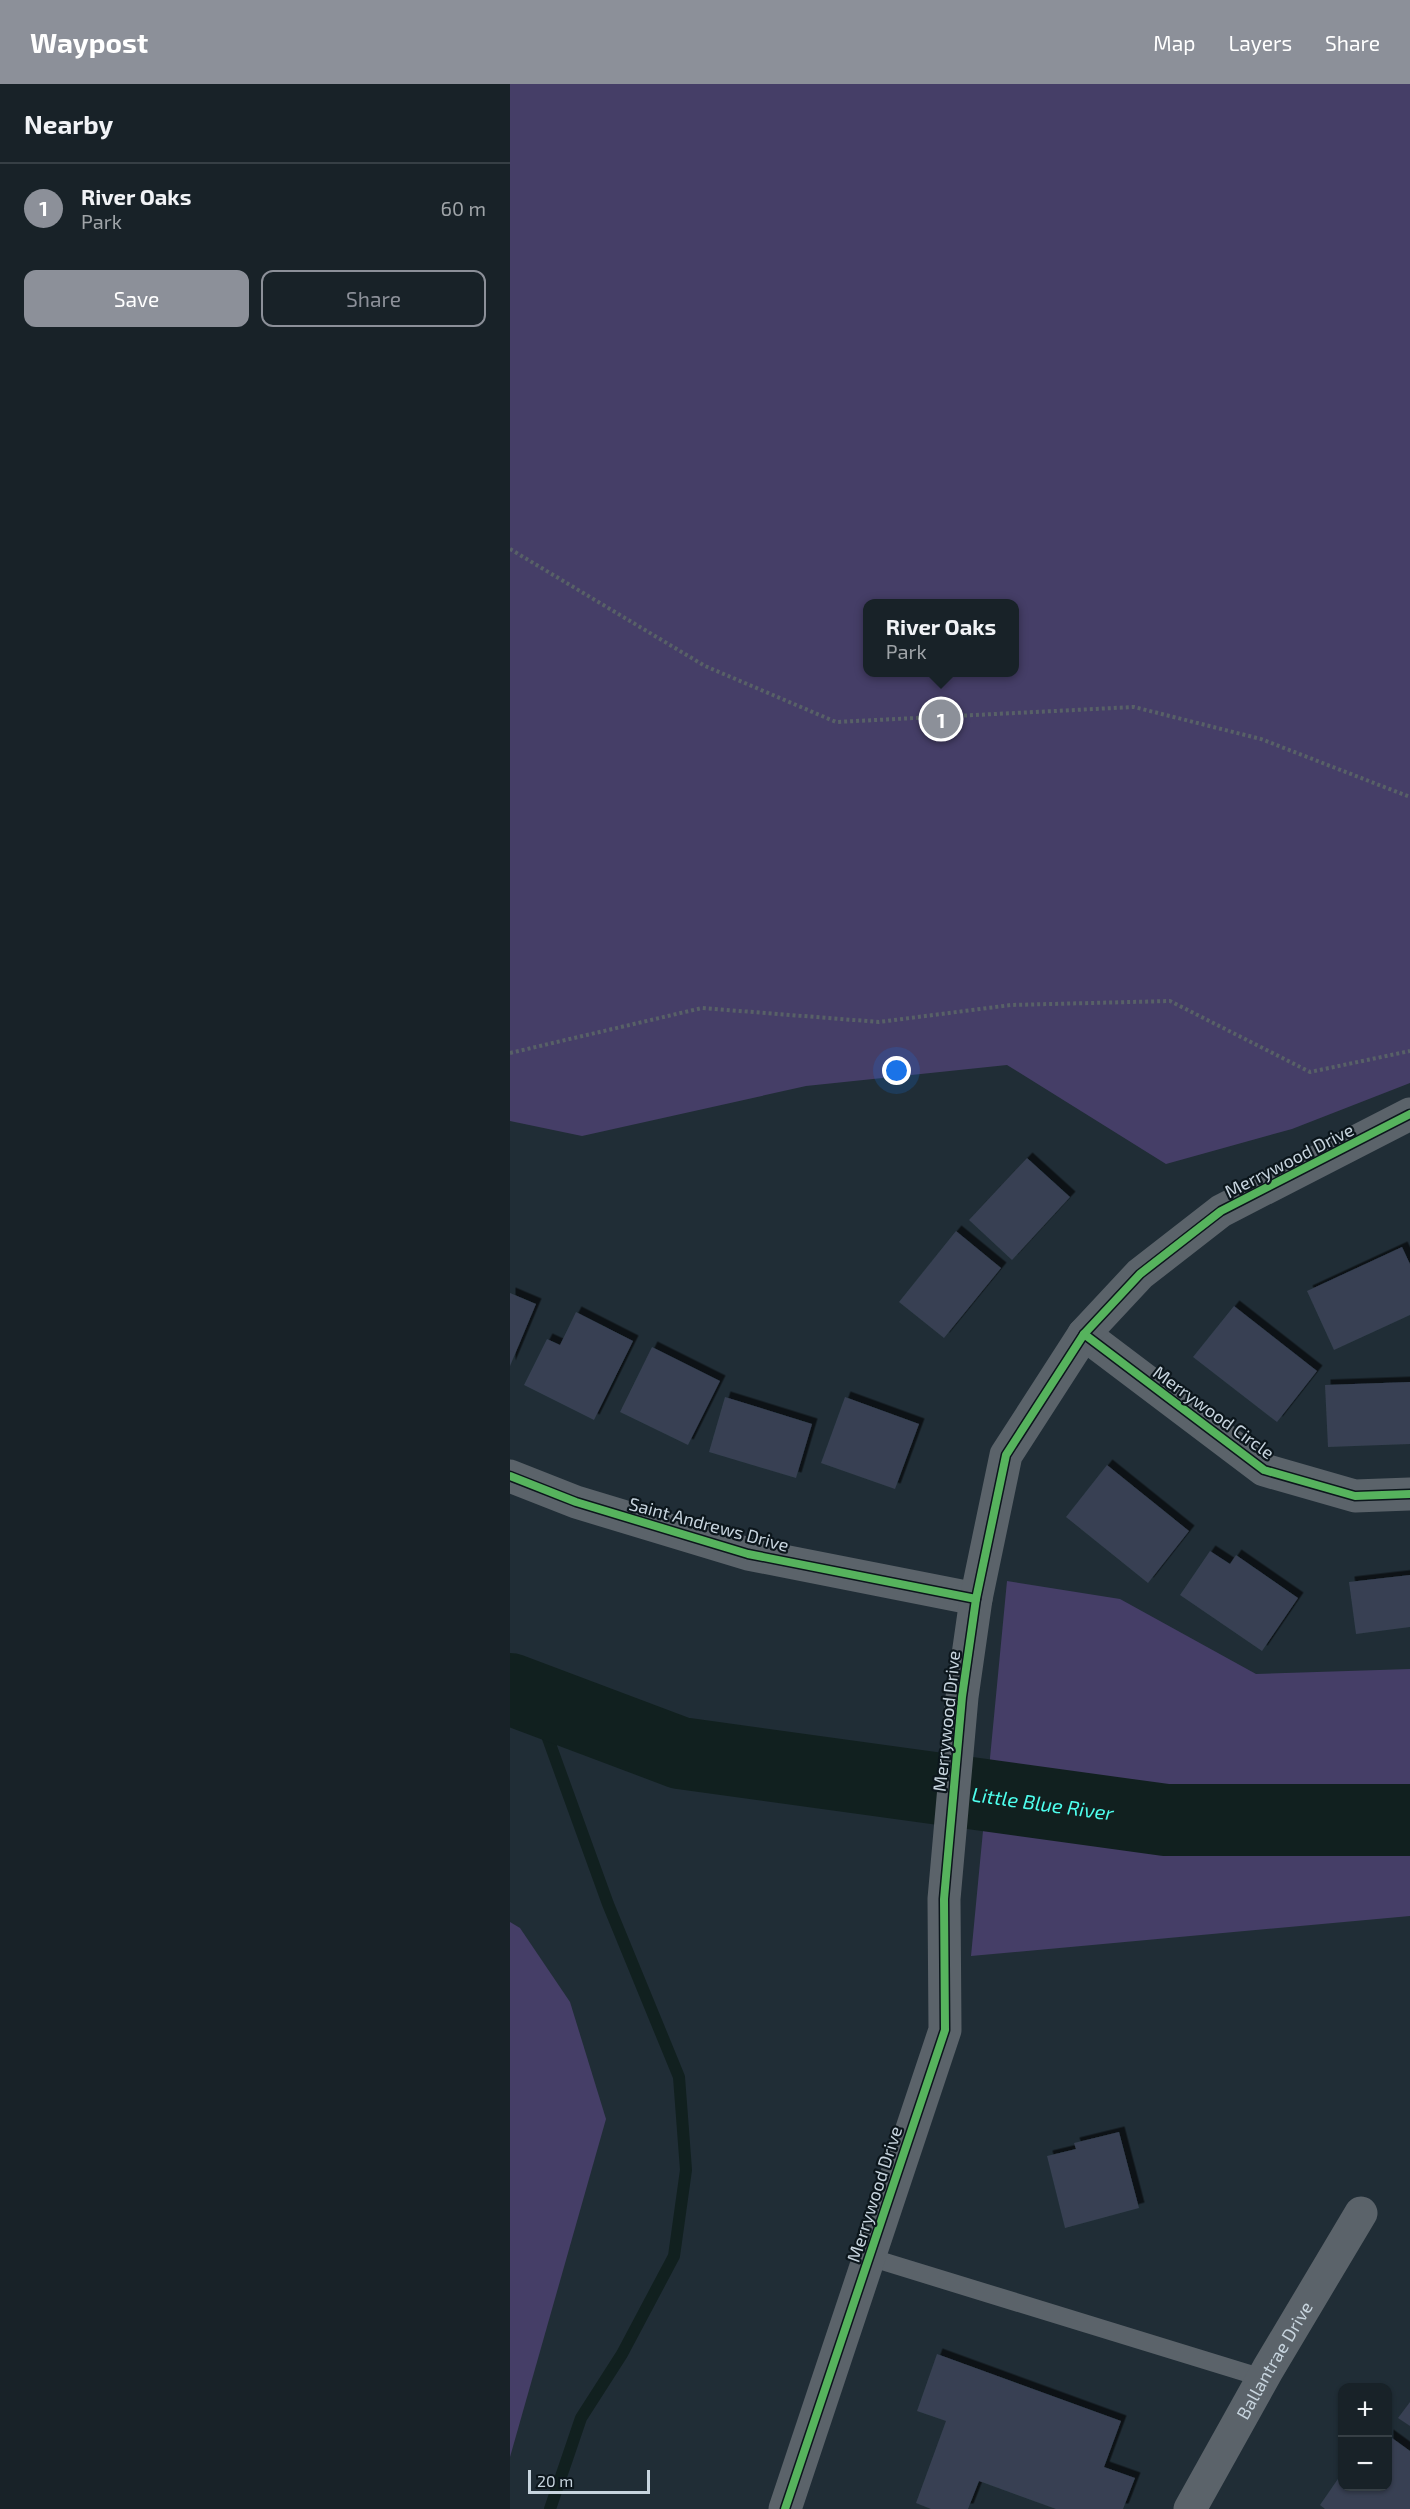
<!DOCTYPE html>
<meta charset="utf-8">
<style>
:root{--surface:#182228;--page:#212a30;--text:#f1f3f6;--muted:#9fa4a8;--line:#363f45;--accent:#8c9099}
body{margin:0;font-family:"Exo 2",sans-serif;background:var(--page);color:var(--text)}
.controls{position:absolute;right:18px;bottom:18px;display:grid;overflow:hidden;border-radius:12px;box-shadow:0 2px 4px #0004}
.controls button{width:54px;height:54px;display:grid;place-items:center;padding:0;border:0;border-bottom:2px solid var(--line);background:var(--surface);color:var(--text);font:30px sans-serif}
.scale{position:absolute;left:18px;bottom:15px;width:122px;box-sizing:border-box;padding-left:6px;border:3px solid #c7d4de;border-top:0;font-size:16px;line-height:21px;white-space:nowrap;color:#c7d4de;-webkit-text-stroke:4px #0c161c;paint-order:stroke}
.you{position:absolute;left:387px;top:987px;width:21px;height:21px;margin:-15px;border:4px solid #fff;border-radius:50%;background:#1a73e8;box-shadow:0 0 0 9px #1a73e833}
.badge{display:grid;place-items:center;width:39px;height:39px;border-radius:50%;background:var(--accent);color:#fff;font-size:20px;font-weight:700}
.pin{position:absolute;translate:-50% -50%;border:3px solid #fff;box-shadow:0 2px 6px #0006}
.popup{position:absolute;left:353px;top:515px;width:156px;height:78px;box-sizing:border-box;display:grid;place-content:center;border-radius:12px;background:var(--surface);filter:drop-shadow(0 2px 4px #0005);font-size:20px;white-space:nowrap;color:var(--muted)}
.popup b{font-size:22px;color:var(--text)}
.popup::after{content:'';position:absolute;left:50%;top:100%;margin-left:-12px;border:12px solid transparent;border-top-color:var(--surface)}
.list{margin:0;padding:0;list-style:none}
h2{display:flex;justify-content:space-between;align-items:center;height:78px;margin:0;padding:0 24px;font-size:26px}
h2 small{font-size:20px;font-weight:400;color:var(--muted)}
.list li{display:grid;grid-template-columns:39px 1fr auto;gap:18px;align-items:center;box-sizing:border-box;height:90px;padding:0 24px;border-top:2px solid var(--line)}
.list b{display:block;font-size:22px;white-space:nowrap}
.list p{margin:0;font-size:20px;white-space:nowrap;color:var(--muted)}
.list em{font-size:20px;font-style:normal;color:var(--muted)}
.actions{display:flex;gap:12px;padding:18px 24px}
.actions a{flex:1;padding:14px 0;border:2px solid var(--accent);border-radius:12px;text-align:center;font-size:21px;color:var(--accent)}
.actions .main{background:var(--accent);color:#fff}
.map{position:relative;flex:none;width:900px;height:2425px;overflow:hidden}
header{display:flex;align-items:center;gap:36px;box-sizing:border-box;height:84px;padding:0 30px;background:var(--accent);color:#fff}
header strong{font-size:28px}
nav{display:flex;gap:33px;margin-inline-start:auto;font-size:21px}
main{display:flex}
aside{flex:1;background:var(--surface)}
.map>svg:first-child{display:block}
.green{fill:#453e67;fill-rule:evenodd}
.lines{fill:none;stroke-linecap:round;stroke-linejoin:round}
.stream{stroke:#11201f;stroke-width:12}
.river{stroke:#11201f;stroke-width:72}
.building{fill:#374152;filter:url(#shadow)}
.path{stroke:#586167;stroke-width:4;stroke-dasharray:3 3;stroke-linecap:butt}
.lane{stroke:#5b636a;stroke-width:18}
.street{stroke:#5b636a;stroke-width:33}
.cycleway-casing{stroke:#0c161c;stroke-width:11}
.cycleway{stroke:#56b35d;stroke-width:8}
.labels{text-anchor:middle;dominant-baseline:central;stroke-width:4.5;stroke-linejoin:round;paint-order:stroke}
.street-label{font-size:18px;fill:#c7d4de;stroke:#0c161c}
.water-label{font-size:20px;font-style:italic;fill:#4effee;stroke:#0c161c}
</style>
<header>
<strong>Waypost</strong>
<nav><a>Map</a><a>Layers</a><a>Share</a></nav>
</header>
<main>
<aside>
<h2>Nearby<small></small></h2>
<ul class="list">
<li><span class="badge">1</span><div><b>River Oaks</b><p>Park</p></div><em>60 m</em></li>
</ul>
<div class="actions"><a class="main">Save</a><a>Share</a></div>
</aside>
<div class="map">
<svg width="900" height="2425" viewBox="0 0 900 2425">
<defs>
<filter id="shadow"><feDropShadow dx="5.5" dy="-5.5" stdDeviation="0" flood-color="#0009"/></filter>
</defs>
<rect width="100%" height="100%" fill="#202d36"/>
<!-- green -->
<g class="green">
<path d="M0,0H900V999L782,1045L656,1080L497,981L296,1002L72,1052L0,1037ZM358,520H504V588H358Z"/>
<path d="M497,1497L610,1515L746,1590L900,1585V1832L461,1872Z"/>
<path d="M0,1838L10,1844L60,1918L96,2035L0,2373Z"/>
</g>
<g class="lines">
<!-- stream -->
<path class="stream" d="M23,1613L98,1820L169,1993L176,2086L164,2172L112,2270L71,2334L40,2425"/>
<!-- river -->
<path class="river" id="s1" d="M0,1605L170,1669L656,1736H900"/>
</g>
<!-- building -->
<g class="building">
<path d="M517,1074L560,1113L502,1176L459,1136Z"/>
<path d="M446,1147L491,1184L434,1254L389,1218Z"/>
<path d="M892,1163L900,1180V1231L824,1266L797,1207Z"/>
<path d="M0,1209L26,1220L0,1282Z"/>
<path d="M724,1222L807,1287L767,1338L683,1273Z"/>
<path d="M66,1228L123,1257L84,1336L14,1301L37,1255L50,1261Z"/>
<path d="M142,1263L210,1297L178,1361L110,1328Z"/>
<path d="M900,1298V1360L818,1363L815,1301Z"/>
<path d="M215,1313L302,1340L286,1394L199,1368Z"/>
<path d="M335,1313L409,1340L385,1405L311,1379Z"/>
<path d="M597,1381L679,1447L638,1499L556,1433Z"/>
<path d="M700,1467L720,1480L726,1471L788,1514L752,1567L670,1511Z"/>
<path d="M900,1491V1543L846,1550L839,1498Z"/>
<path d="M609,2048L629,2124L555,2144L537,2072L566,2065L564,2059Z"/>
<path d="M427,2270L611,2337L594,2383L625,2394L613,2425H546L469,2397L458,2425H421L406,2419L436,2337L407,2327Z"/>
<path d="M900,2318V2342L888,2334Z"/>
<path d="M878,2351L900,2367V2425H815L810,2421L832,2389V2402H878Z"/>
</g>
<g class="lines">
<!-- path -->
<g class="path">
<path d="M0,465L195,582L326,638L624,623L751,655L900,713"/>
<path d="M0,969L192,924L369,938L501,921L660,917L800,988L900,967"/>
</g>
<!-- lane -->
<path class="lane" d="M359,2173L753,2294"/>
<!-- street -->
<g class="street">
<path d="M574,1250L754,1386L845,1412L900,1410"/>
<path d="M0,1392L66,1418L238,1470L466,1515"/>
<path d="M275,2425L435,1946L434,1815L452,1613L466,1515L496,1371L574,1250L630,1190L711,1127L900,1030"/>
<path id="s2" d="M680,2425L758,2285L851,2129"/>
</g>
<defs>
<g id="cycleway">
<path d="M574,1250L754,1386L845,1412L900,1410"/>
<path d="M0,1392L66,1418L238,1470L466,1515"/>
<path d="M275,2425L435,1946L434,1815L452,1613L466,1515L496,1371L574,1250L630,1190L711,1127L900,1030"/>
</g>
</defs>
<!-- cycleway casing -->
<use href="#cycleway" class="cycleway-casing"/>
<!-- cycleway -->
<use href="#cycleway" class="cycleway"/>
</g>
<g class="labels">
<!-- street labels -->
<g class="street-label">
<text transform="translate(779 1076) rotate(-27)">Merrywood Drive</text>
<text transform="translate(704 1328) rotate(36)">Merrywood Circle</text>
<text transform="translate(199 1440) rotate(15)">Saint Andrews Drive</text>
<text transform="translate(436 1637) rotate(-84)">Merrywood Drive</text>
<text transform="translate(364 2110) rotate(-72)">Merrywood Drive</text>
<text stroke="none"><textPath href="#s2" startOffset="171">Ballantrae Drive</textPath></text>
</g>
<!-- water labels -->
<g class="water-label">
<text stroke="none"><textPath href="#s1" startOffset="548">Little Blue River</textPath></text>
</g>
</g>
</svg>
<div class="controls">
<button>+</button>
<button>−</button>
</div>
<div class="scale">20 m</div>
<div class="you"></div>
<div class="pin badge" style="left:431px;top:635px">1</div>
<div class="popup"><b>River Oaks</b>Park</div>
</div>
</main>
